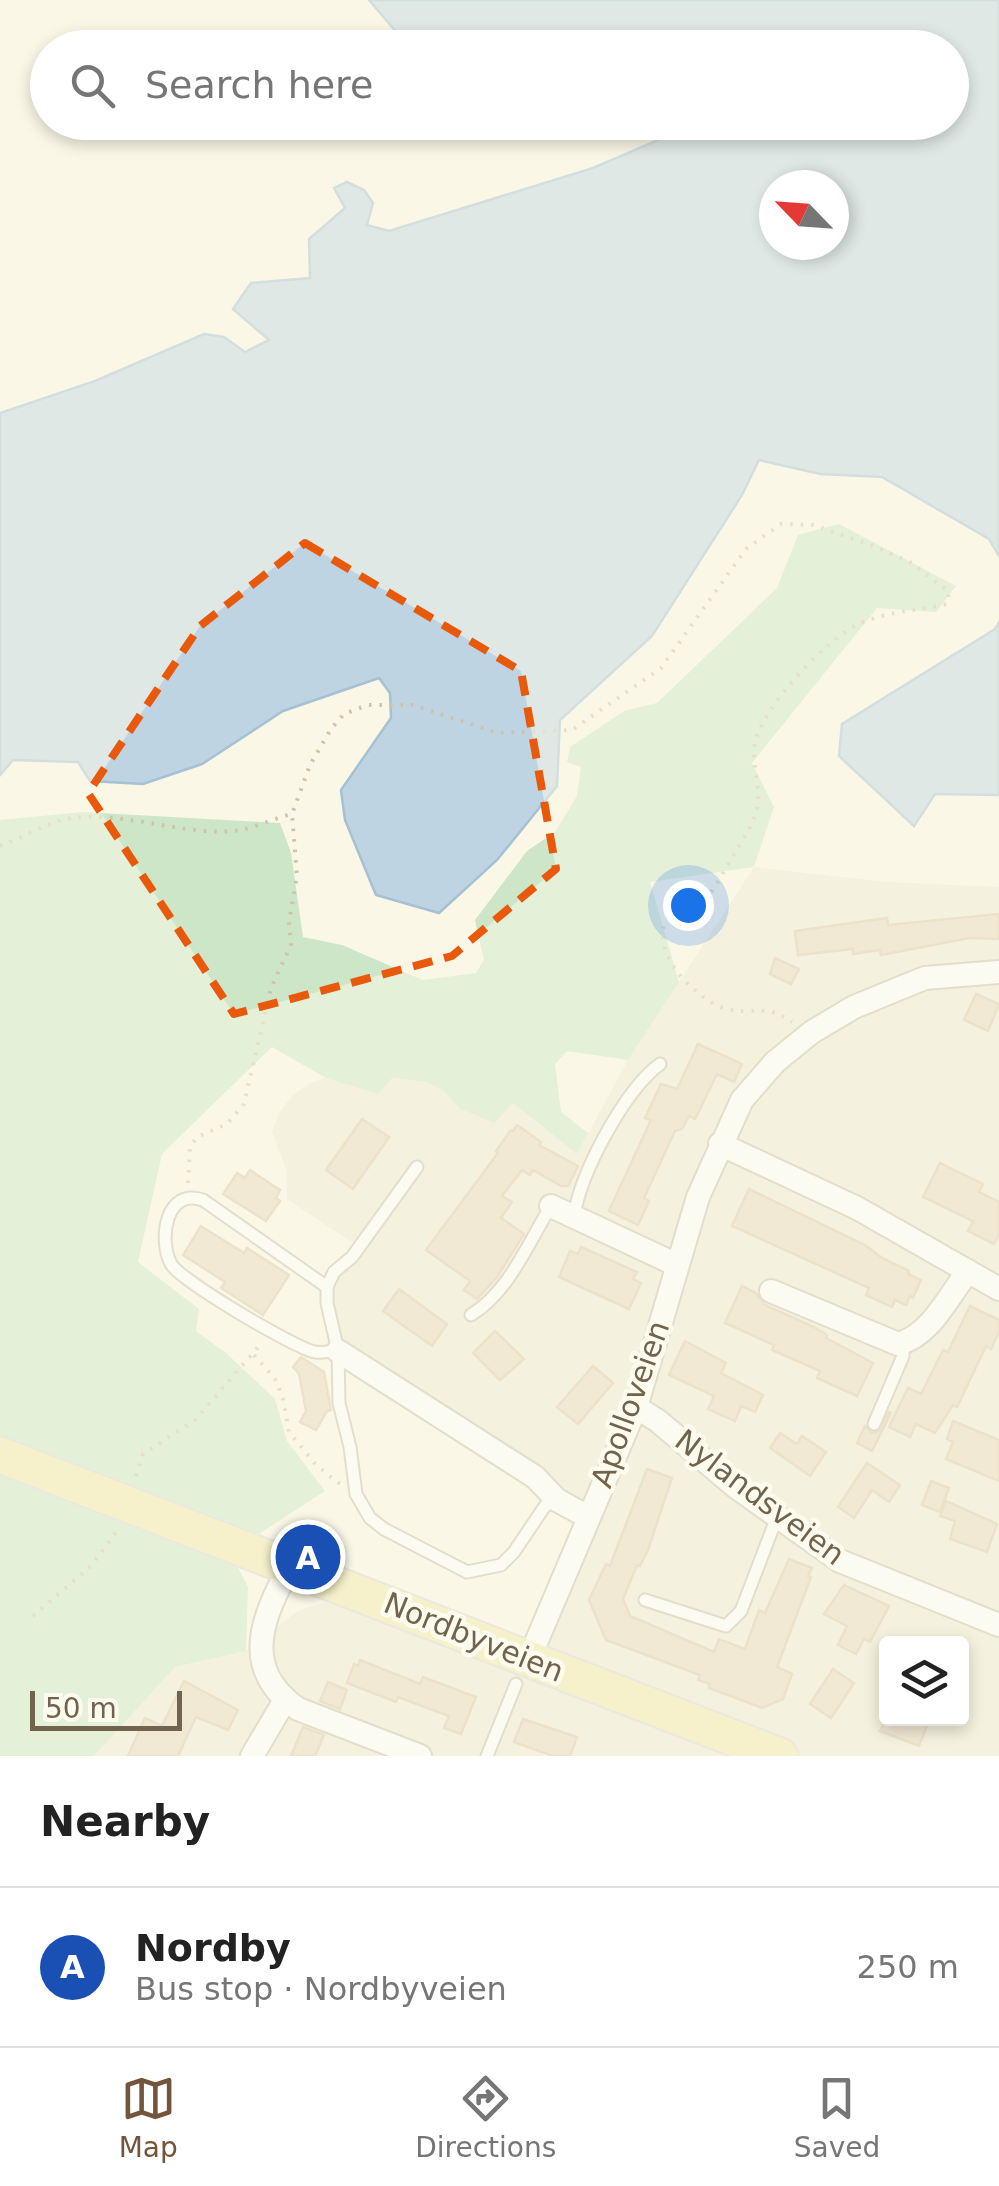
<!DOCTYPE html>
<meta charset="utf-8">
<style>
:root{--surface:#fff;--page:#f6f6f6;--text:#222;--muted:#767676;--line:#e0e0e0;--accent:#73553b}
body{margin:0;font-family:"DejaVu Sans",sans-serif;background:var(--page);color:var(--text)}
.controls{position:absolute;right:30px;bottom:30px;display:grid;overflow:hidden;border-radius:10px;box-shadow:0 5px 15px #0003}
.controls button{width:90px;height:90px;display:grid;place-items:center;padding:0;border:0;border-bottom:2px solid var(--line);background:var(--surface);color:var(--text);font:50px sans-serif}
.compass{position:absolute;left:759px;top:170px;width:90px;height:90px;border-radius:50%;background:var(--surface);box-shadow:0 5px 15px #0003;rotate:295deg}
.scale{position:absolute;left:30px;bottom:25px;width:152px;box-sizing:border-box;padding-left:10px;border:5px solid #71634e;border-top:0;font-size:28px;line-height:35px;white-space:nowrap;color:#71634e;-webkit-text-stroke:8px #fdfbed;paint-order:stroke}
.you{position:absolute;left:688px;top:905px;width:35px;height:35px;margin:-25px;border:8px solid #fff;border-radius:50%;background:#1a73e8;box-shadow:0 0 0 15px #1a73e833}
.badge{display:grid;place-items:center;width:65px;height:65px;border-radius:50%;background:var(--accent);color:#fff;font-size:32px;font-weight:700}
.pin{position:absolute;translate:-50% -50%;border:5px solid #fff;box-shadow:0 2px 10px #0006}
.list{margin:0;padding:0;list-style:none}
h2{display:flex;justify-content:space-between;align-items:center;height:130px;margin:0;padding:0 40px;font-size:42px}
h2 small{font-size:32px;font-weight:400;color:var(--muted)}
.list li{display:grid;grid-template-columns:65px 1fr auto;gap:30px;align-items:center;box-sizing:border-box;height:160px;padding:0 40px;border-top:2px solid var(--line)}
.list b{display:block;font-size:38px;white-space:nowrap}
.list p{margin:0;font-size:32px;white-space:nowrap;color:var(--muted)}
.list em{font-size:32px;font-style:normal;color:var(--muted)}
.icon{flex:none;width:55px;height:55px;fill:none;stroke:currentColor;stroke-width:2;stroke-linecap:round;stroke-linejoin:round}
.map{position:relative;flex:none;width:999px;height:1756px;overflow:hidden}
.search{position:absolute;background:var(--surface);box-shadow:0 5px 15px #0003;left:30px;right:30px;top:30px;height:110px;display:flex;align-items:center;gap:25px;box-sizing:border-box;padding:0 35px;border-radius:55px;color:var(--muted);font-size:38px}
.sheet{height:290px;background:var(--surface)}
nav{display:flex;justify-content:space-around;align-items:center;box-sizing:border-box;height:140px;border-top:2px solid var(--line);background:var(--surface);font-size:28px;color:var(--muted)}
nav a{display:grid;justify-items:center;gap:5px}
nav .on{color:var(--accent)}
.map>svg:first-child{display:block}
.residential{fill:#eee8d3;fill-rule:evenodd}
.green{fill:#cce6c7}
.water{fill:#bed4e2;stroke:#a5c1d2;stroke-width:2.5;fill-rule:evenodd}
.building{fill:#e8d8bd;stroke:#dec8a4;stroke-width:2.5}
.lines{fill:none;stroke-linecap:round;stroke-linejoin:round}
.service-casing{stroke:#c8bfac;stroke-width:15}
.minor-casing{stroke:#c8bfac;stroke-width:26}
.primary-casing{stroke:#dad6d1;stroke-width:39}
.path{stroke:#d2c1a5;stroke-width:4;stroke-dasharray:2.5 8;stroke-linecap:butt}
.service{stroke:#fff;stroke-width:11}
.minor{stroke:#fff;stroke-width:22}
.primary{stroke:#f2e8a6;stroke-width:35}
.marked{fill:none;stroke:#e8590c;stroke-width:8;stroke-dasharray:20 12;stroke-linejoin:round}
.labels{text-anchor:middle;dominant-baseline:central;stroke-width:9;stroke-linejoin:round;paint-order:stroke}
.street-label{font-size:30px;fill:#71634e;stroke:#fdfbed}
</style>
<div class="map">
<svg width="999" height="1756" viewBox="0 0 999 1756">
<rect width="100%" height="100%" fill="#faf7e7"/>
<!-- residential -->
<path class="residential" d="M754,867L886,882L999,887V1756H94L175,1667L246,1651L299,1610L359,1592L529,1659L588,1517L338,1351L327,1287L359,1247L287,1199L286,1169L272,1131L280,1112L292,1096L310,1083L326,1078L378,1094L392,1078L426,1082L443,1090L459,1108L513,1103L577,1154L628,1060ZM886,1644H962V1718H886Z"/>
<!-- green -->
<g class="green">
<path d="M839,524L956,586L936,612L877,608L752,763L774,807L754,867L650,882L679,982L628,1060L567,1051L555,1064L561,1112L588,1133L577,1154L513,1103L494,1123L459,1108L443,1090L426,1082L392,1078L378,1094L326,1078L272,1047L162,1154L138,1262L199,1309L196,1331L226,1353L275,1399L287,1441L325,1491L259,1534L212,1524L0,1441V820L82,812L280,823L291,853L303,937L342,945L423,980L476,973L484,960L475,920L527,851L555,832L577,796L581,767L567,762L570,747L624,711L657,703L777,588L798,535Z"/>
<path d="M0,1468L233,1558L248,1587L246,1651L175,1667L94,1756H0Z"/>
</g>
<!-- water -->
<g class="water">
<path d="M369,0H999V556L989,539L882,477L820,474L759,460L742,495L652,636L560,720L557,786L497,860L439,913L376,895L345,820L341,790L391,718L390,693L379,678L283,711L202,764L143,784L90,781L78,762L13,760L0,775V413L95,381L204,334L224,337L245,352L269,340L233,309L251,283L310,278L309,239L345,208L334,188L347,182L364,190L373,203L367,225L389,231L593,168L656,141L669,123L952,122V48L409,47ZM774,185H834V245H774Z"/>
<path d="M999,622V795L935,794L914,826L839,756L842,724L995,629Z"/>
</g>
<!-- building -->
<g class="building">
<path d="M999,914V939L969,938L881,955L880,950L853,954V949L798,955L795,931L887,918L888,925Z"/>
<path d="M775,958L799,969L791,984L770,974Z"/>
<path d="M976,994L999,1004L988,1031L964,1020Z"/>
<path d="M698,1044L742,1064L734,1082L717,1074L695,1119L689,1116L682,1129L675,1131L644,1198L649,1201L638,1225L609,1211L651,1120L645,1118L661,1084L677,1089Z"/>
<path d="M362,1119L389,1137L353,1189L326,1170Z"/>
<path d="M517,1125L541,1142L539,1145L578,1166L568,1186H561L533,1170L530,1175L522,1170L502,1196L512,1202L501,1218L524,1234L497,1277L477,1299L464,1290L470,1281L426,1250L498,1153L496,1151L511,1130L513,1131Z"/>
<path d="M940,1163L983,1184L979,1192L999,1202V1234L994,1244L968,1231L973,1221L923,1197Z"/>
<path d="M250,1170L280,1190L276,1198L280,1201L266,1221L223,1194L237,1173L245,1178Z"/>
<path d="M749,1189L865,1245L882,1258L909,1271L908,1274L921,1280L913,1298L910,1296L906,1305L895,1300L892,1307L866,1295L869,1288L732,1226Z"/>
<path d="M201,1226L244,1253L247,1248L289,1275L263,1315L221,1288L225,1282L183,1255Z"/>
<path d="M581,1247L637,1272L633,1279L641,1283L629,1309L559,1277L570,1251L578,1254Z"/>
<path d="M742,1286L756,1293L765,1305L814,1327L827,1335L826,1338L873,1363L857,1396L817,1378L820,1371L772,1350L774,1345L725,1323Z"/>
<path d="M399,1289L447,1324L432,1346L383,1311Z"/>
<path d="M970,1306L999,1320V1332L991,1349L986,1346L957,1407L953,1405L935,1433L916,1424L910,1437L889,1427L908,1388L921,1394L943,1350L948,1352Z"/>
<path d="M495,1331L524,1359L500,1380L473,1353Z"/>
<path d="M685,1341L726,1363L721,1373L763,1395L755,1412L741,1406L735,1421L708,1409L714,1396L669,1375Z"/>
<path d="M301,1357L324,1372L331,1410L327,1411L316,1430L300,1422L306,1411L299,1374L293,1367Z"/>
<path d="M593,1366L613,1383L578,1424L557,1407Z"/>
<path d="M889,1412L891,1413L872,1451L857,1443L865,1426L871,1433L880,1431Z"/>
<path d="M953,1421L999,1440V1481L946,1459L953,1442L947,1439Z"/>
<path d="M780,1433L797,1444L802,1436L826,1452L810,1476L770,1448Z"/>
<path d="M867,1463L900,1485L889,1502L872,1490L854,1518L838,1507Z"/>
<path d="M647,1469L672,1478L648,1550L640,1566L637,1565L623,1599L630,1616L714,1652L719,1639L745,1649L759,1610L765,1613L789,1559L812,1568L808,1576L811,1577L777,1667L792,1674L783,1699L762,1708L709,1688L710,1684L698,1680L700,1675L606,1640L589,1600L606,1564L610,1566Z"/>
<path d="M931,1481L949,1488L940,1512L922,1505Z"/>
<path d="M946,1501L997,1524L987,1552L950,1539L955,1521L940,1516Z"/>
<path d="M844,1585L889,1606L870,1642L864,1639L856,1654L838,1645L847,1626L824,1614Z"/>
<path d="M360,1660L420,1684L423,1677L476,1697L461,1734L444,1728L449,1716L398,1697L396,1702L347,1683L354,1664L358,1666Z"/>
<path d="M833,1669L854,1683L831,1718L810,1704Z"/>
<path d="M184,1681L238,1710L228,1730L196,1717L178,1756H128L145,1718L162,1726Z"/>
<path d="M328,1682L347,1690L340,1709L320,1701Z"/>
<path d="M887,1718H930L919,1746L880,1731Z"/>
<path d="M523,1719L577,1737L570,1756H553L514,1742Z"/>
<path d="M303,1727L324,1735L315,1756H291Z"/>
</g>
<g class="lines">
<defs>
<g id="service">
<path d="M417,1167L352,1257L334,1272L327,1287V1303L338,1351L339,1403L350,1447L356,1494L370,1518L384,1529L467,1572L501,1565L514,1552L545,1506L557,1500"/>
<path d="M574,1216C581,1172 624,1091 660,1064"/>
<path d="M327,1287L203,1200C166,1187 158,1239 171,1264C181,1281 293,1347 315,1352C322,1353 331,1351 338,1351"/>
<path d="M471,1315C509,1292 528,1243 551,1206"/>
<path d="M874,1424L903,1356V1343"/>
<path d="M645,1600L726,1626L741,1611L777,1517"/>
<path d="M487,1756L516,1684"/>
</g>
<g id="minor">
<path d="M720,1144L857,1208L999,1289"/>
<path d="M551,1206L677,1265"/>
<path d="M771,1291L898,1344C930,1336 949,1296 968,1271"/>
<path d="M338,1351L535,1477L557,1500L588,1517"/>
<path d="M636,1407L658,1421L736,1487L840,1561L999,1625"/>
<path d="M290,1566C263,1616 239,1668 298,1709L420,1756"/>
<path d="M529,1659L636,1407L698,1197L742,1100L775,1062L812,1032L854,1007L925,978L999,972"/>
<path d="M252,1756L285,1700"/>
</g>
<path id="primary" d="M0,1455L780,1756"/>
</defs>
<!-- service casing -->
<use href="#service" class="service-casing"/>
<!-- minor casing -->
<use href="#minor" class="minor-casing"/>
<!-- primary casing -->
<use href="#primary" class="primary-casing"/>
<!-- path -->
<g class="path">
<path d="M0,846C23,837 48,822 72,818C127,811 190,838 240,830C257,827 275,818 292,814"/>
<path d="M188,1183L190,1147L197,1137L227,1124L244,1104L271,988L291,945L289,922L297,876L292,814L310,765L331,729L344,714L368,705H412L498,733L572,730L661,668L746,549L781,524L813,525L871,545L910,562L949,592L947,604C918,611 886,611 859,624C827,638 763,707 755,742C751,762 760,783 758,803C756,820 745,836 736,851C726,867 716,888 703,902C689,916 655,908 664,946C670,971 703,1003 727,1009C755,1016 763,1002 792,1022"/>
<path d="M254,1355L275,1379L283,1398L289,1432L316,1465L340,1484"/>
<path d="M136,1476L143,1454L195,1420L260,1345"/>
<path d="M33,1616L91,1566L117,1531"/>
</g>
<!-- service -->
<use href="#service" class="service"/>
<!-- minor -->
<use href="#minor" class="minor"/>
<!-- primary -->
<use href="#primary" class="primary"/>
</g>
<!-- marked area -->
<path d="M0 0H999V1756H0ZM305,543L521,671L556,869L452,956L234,1014L88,793L200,626Z" fill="#faf7e7" fill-opacity=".55" fill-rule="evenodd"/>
<path class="marked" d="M305,543L521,671L556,869L452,956L234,1014L88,793L200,626Z"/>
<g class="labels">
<!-- street labels -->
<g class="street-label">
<text transform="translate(630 1404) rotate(-70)">Apolloveien</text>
<text transform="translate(760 1497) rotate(37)">Nylandsveien</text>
<text transform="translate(474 1637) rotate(22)">Nordbyveien</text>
</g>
</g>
</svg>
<div class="controls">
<button><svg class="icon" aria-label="layers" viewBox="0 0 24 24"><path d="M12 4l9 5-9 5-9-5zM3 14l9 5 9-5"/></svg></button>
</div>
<svg class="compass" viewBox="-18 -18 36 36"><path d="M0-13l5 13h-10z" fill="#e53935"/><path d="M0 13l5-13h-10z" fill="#767676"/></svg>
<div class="scale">50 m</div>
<div class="you"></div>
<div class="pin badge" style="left:308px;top:1557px;background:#1a4fb4">A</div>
<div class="search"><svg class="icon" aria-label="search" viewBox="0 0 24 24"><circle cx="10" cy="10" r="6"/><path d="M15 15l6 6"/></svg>Search here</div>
</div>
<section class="sheet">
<h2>Nearby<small></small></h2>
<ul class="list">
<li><span class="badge" style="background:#1a4fb4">A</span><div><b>Nordby</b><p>Bus stop · Nordbyveien</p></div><em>250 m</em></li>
</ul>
</section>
<nav>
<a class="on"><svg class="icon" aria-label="map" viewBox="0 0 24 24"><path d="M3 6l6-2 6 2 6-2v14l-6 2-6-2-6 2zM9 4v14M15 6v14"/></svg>Map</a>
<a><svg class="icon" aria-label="directions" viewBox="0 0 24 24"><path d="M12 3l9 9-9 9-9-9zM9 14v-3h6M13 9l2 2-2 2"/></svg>Directions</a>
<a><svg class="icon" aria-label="saved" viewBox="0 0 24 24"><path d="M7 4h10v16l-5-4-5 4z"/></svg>Saved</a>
</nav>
